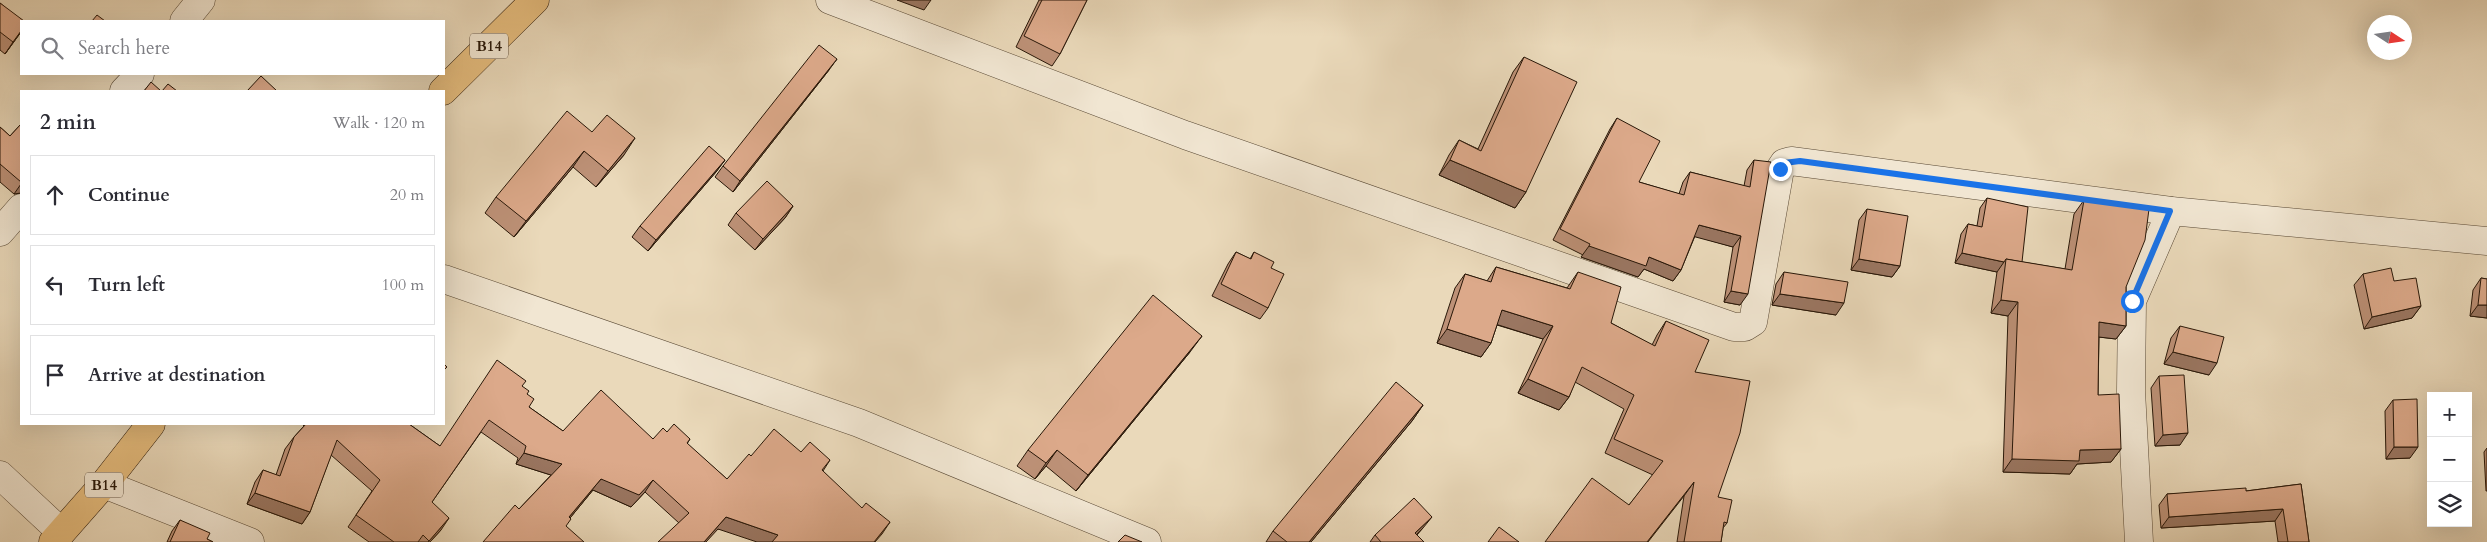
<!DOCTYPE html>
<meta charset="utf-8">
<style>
:root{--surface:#fff;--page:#f2f2f3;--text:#2b2b33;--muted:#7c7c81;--line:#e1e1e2}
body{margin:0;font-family:Cardo,serif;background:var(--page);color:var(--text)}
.controls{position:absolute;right:15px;bottom:15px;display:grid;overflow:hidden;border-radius:0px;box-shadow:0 5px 20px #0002}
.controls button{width:45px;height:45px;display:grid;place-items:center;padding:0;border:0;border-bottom:1px solid var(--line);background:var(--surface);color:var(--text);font:25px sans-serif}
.compass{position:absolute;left:2367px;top:15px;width:45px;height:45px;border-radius:50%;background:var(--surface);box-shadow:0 5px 20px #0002;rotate:102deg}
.stop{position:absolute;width:15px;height:15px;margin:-11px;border:4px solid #1a73e8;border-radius:50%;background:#fff}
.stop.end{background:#1a73e8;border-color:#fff;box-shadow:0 1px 5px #0008}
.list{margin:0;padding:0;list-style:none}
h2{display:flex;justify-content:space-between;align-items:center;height:65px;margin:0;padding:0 20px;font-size:21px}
h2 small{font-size:16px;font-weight:400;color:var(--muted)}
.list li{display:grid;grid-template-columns:32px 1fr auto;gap:15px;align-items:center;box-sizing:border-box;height:80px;margin:0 10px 10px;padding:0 10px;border:1px solid var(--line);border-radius:0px}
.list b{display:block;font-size:19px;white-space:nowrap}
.list em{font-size:16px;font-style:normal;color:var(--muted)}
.icon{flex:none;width:28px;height:28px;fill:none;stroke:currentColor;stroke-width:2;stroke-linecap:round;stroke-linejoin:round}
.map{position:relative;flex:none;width:2487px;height:542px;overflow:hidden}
.search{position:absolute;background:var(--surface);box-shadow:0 5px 20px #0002;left:20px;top:20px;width:425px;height:55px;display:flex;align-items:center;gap:12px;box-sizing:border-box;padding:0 18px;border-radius:0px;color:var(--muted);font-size:19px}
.panel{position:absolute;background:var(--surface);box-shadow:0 5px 20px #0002;left:20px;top:90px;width:425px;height:335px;border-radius:0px}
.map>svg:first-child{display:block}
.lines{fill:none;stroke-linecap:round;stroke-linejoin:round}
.minor-casing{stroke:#584834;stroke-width:29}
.highway-casing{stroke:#281708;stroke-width:29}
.minor{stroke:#f1e6d2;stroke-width:28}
.highway{stroke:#e5bc7d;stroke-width:28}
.wall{fill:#bd9177;stroke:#281708}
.shaded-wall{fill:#9a7661;stroke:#281708}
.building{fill:#dca98a;stroke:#281708}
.route{stroke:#1a73e8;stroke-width:6}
.labels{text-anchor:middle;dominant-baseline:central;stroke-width:5;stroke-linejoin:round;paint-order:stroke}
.shield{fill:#f1e6d2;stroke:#645545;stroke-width:1}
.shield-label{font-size:15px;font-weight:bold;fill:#281708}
</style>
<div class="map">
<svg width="2487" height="542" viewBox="0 0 2487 542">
<rect width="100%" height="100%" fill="#ead9ba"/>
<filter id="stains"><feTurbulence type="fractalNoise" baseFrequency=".004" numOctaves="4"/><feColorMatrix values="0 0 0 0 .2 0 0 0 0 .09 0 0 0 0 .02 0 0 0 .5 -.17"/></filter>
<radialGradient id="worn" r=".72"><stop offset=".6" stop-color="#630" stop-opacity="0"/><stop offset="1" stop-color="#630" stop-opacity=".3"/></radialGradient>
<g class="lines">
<defs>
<g id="minor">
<path d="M830,0L1185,135L1734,327H1745L1753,322L1780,169L1784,163L1791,161L2171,211L2487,241"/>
<path d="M184,21L201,0"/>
<path d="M124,91L140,74"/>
<path d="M0,232L21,208"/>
<path d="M444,279L859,423L1147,542"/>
<path d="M0,475L61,532"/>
<path d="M104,484L250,542"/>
<path d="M2139,542L2131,391L2132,301L2171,211"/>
</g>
<g id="highway">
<path d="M443,91L535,0"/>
<path d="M53,542L104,484L151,424"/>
</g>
</defs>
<!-- minor casing -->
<use href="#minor" class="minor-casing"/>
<!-- highway casing -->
<use href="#highway" class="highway-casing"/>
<!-- minor -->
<use href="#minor" class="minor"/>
<!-- highway -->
<use href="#highway" class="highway"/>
</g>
<!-- wall -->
<g class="wall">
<path d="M1039,0H1087L1060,54L1052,66L1016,47Z"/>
<path d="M0,3L21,21V32L5,54L0,50Z"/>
<path d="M1524,57L1526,192L1515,208L1439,175L1449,155L1459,140L1478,149L1513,72Z"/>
<path d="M829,70L733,192L715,177L723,166Z"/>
<path d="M1617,118L1639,182L1679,194L1683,182L1690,172L1744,186L1747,170L1754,160L1740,305L1724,302L1733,247L1695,236L1681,270L1673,281L1644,269L1638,277L1581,257L1583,255L1553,240L1610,129Z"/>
<path d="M21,124V193L14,194L0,182V127L10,136Z"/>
<path d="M592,132L624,155L596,187L573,167L514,237L485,213L496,197Z"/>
<path d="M725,160L716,172L648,251L632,237L640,226Z"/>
<path d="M1987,198L2022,262L2065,269L2074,214L2084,200L2126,287V326L2116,339L2099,337L2098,395L2121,449L2111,462L2077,464L2070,474L2003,472L2008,316L1991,313L1997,272L1955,263L1961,234L1968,224L1977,226L1980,208Z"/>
<path d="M793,206L785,218L755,250L728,225L736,213Z"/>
<path d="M1867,209L1900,266L1892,277L1851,270L1859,220Z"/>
<path d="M1236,252L1250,259L1254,252L1271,268L1268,308L1260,319L1212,296L1228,264Z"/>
<path d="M1496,267L1567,288L1578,272L1611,323L1652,345L1657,335L1666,321L1695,372L1718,497L1727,523L1723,528L1721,542H1677L1684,496L1629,505L1653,475L1605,453L1624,409L1575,382L1569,397L1559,410L1518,393L1543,339L1497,325L1491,343L1481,357L1437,343L1455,288L1465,274L1487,281Z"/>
<path d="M1784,272L1836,315L1772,305L1776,284Z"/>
<path d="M2363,274L2394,281L2421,306L2412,318L2364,329L2354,285Z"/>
<path d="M2481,278L2487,279V318L2470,316L2473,290Z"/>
<path d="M2180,326L2209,375L2164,364L2171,338Z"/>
<path d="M1190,352L1076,491L1046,466L1035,479L1017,466L1028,450Z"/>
<path d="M2159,376L2180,445L2155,446L2151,388Z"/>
<path d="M522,386L527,394L529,407L563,431L653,439L667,432L690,439L687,444L727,479L751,456L801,452L830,460L823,471L882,534L718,529L679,523L645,492L631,507L593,490L570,518L519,509L551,475L516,464L518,458L481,432L432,502L441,530L430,542H369L348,527L372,491L331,455L310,512L302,524L247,504L255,482L263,470L276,475L285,449L294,437L304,426L302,424H409L440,446Z"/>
<path d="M2393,400L2410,458L2386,459L2385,411Z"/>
<path d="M1423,405L1412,421L1311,542H1266L1273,531Z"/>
<path d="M2487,448V491H2486L2484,452Z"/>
<path d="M2301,484L2309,542H2278L2275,521L2161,528L2159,505L2167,494L2246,491Z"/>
<path d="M180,520L207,539L213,542H167L172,531Z"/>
<path d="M1423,528L1417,535L1424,542H1370L1375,535Z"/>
</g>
<!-- shaded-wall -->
<g class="shaded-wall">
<path d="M897,0H931L924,10Z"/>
<path d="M21,31V32L5,54L13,42Z"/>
<path d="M837,59L829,70L733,192L740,181Z"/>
<path d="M635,138L624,155L596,187L608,171Z"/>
<path d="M584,151L573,167L514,237L526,221Z"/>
<path d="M725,160L716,172L648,251L656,240Z"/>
<path d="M1450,160L1526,192L1515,208L1439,175Z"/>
<path d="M21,184V193L14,194Z"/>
<path d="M793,206L785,218L755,250L763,239Z"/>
<path d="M1699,225L1741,236L1733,247L1692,236Z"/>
<path d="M1589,246L1649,257L1681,270L1673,281L1644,269L1638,277L1581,257Z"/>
<path d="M1962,253L2004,262L1997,272L1955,263Z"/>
<path d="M1859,259L1900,266L1892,277L1851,270Z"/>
<path d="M1731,291L1748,294L1740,305L1724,302Z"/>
<path d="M1780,294L1844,303L1836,315L1772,305Z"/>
<path d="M2001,300L2018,302L2008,316L1991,313Z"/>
<path d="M2478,305H2487V318L2470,316Z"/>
<path d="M2421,306L2412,318L2364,329L2372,317Z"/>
<path d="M1502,310L1553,326L1543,339L1492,323Z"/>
<path d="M2099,322L2126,326L2116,339L2090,336Z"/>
<path d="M1447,329L1491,343L1481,357L1437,343Z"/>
<path d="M1202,336L1190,352L1076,491L1088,475Z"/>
<path d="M2173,352L2217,363L2209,375L2164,364Z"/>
<path d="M1528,379L1569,397L1559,410L1518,393Z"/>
<path d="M1423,405L1412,421L1311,542H1309Z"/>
<path d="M2188,433L2180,445L2155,446L2163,435Z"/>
<path d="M2394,447H2418L2410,458L2386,459Z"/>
<path d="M2121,449L2111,462L2077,464L2070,474L2003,472L2012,459L2080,450Z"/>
<path d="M1057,450L1046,466L1035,479L1046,463Z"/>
<path d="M524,453L562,464L554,476L516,464Z"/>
<path d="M601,479L653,480L645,492L631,507L593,490L561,529L569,517Z"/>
<path d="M1694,482L1684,496L1648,542H1647Z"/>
<path d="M255,493L310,512L302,524L247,504Z"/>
<path d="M2283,509L2275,521L2161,528L2169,517Z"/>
<path d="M726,517L778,535L773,542H757L718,529L706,542H704Z"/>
<path d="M1432,517L1423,528L1409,542L1415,533Z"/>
<path d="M449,518L441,530L430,542H428Z"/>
<path d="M890,522L882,534L875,542H874Z"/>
</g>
<!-- building -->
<g class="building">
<path d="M1042,0H1087L1060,54L1024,36Z"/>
<path d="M0,3L24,21H21V31L13,42L0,32Z"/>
<path d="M97,15L105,21H92Z"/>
<path d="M819,45L837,59L740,181L723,166Z"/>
<path d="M1524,57L1577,82L1526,192L1450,160L1459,140L1481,151Z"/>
<path d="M261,76L277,91H247Z"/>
<path d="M151,82L161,91H144Z"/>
<path d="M168,84L177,91H162Z"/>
<path d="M567,111L592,132L607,115L635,138L608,171L584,151L526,221L496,197Z"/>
<path d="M1617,118L1660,141L1639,182L1684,195L1690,172L1750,187L1754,160L1771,162L1748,294L1731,291L1741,236L1699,225L1681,270L1649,257L1646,266L1589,246L1590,244L1560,229Z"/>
<path d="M21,124V182L0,164V127L10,136Z"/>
<path d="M709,146L725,160L656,240L640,226Z"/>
<path d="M767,181L793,206L763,239L736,213Z"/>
<path d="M1987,198L2028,207L2022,262L2006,259L2004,262L1962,253L1968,224L1982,227Z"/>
<path d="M2084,200L2149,209L2145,240L2126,287V326L2099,322L2098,395L2119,394L2121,449L2080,450L2079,461L2012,459L2018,302L2001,300L2006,259L2072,270Z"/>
<path d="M1867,209L1908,216L1900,266L1859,259Z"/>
<path d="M1236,252L1251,259L1254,252L1274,262L1271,268L1284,274L1268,308L1221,284Z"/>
<path d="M1496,267L1570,289L1578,272L1621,287L1611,323L1655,346L1666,321L1709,340L1695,372L1750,381L1740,433L1718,497L1732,500L1727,523L1724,522L1721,542H1684L1694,482L1647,542H1545L1592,478L1629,505L1663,461L1614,439L1634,395L1582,367L1569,397L1528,379L1553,326L1502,310L1491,343L1447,329L1465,274L1491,282Z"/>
<path d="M2391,268L2394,281L2416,278L2421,306L2372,317L2363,274Z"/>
<path d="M1784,272L1848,282L1844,303L1780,294Z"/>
<path d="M2481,278L2487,279V305H2478Z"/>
<path d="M1153,295L1202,336L1088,475L1057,450L1046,463L1028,450Z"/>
<path d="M2180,326L2224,337L2217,363L2173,352Z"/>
<path d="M497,360L526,381L522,386L529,391L527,394L534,399L529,407L563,431L601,390L653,439L663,428L667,432L674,424L690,439L687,443L727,479L749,454L751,456L774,429L801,452L810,442L830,460L822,470L862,508L866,503L890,522L874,542H772L778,535L726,517L704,542H658L689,513L653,480L639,495L601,479L569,517L571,519L566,526L584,542H483L515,505L519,509L562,464L524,453L526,446L489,420L432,502L449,518L429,541L423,535L418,542H394L356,515L380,480L337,440L310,512L255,493L263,470L280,476L294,437L306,424H409L440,446Z"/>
<path d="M444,364L447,367L444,370Z"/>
<path d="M2184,375L2188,433L2163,435L2159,376Z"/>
<path d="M1396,382L1423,405L1309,542H1287L1273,531Z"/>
<path d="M2417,399L2418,447H2394L2393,400Z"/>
<path d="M2301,484L2309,542H2288L2283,509L2169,517L2167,494L2246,488V491Z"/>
<path d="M1414,498L1432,517L1415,533L1424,542H1381L1375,535Z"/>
<path d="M180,520L210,533L207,539L213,542H170Z"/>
<path d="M1499,527L1519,542H1488Z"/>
<path d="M1125,535L1142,542H1118Z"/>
</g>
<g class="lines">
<!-- route -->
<path class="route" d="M1780,169L1784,163L1800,161L2170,211L2132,301"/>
</g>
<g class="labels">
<!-- shield labels -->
<g class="shield">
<rect x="470" y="33.5" width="38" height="25" rx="4"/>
<rect x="85" y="472.5" width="38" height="25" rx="4"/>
</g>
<g class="shield-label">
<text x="489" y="46">B14</text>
<text x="104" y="485">B14</text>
</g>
</g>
<rect width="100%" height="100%" filter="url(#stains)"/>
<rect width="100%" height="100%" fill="url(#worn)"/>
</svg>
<div class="controls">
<button>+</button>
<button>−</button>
<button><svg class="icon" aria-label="layers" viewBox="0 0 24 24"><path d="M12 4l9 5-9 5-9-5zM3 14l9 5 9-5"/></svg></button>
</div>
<svg class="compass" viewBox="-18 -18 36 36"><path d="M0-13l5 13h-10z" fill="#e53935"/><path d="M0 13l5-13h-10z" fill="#7c7c81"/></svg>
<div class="stop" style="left:2132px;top:301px"></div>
<div class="stop end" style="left:1780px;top:169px"></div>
<div class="search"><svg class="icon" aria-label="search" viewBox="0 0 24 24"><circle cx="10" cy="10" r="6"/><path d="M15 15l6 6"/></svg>Search here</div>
<section class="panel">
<h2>2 min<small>Walk · 120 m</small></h2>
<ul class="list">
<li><svg class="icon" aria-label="ahead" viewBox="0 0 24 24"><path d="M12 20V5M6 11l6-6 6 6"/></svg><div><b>Continue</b></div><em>20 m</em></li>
<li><svg class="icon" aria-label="left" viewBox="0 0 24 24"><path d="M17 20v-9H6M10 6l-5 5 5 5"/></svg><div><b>Turn left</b></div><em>100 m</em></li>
<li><svg class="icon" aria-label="arrive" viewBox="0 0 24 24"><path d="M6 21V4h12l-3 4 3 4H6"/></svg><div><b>Arrive at destination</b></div></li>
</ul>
</section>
</div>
